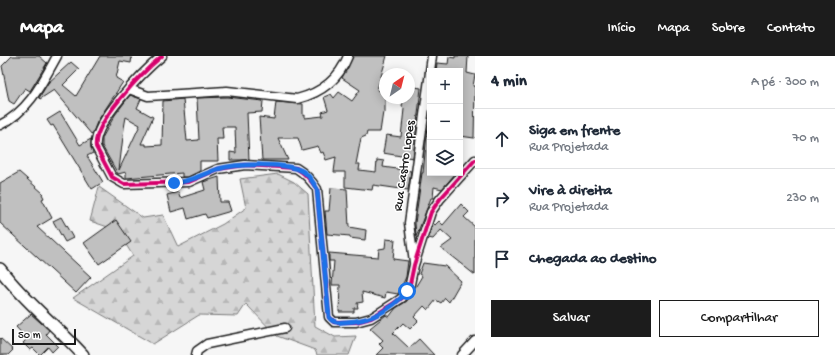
<!DOCTYPE html>
<html lang="pt">
<meta charset="utf-8">
<style>
:root{--surface:#fff;--page:#f2f2f3;--text:#1f2937;--muted:#747a83;--line:#e0e1e3;--accent:#1c1c1c}
body{margin:0;font-family:"Gochi Hand",sans-serif;background:var(--page);color:var(--text)}
.controls{position:absolute;right:12px;top:12px;display:grid;overflow:hidden;border-radius:0px;box-shadow:0 2px 10px #0003}
.controls button{width:36px;height:36px;display:grid;place-items:center;padding:0;border:0;border-bottom:1px solid var(--line);background:var(--surface);color:var(--text);font:20px sans-serif}
.compass{position:absolute;left:379px;top:12px;width:36px;height:36px;border-radius:50%;background:var(--surface);box-shadow:0 2px 10px #0003;rotate:35deg}
.scale{position:absolute;left:12px;bottom:10px;width:64px;box-sizing:border-box;padding-left:4px;border:2px solid #1c1c1c;border-top:0;font-size:11px;line-height:14px;white-space:nowrap;color:#1c1c1c;-webkit-text-stroke:3px #fff;paint-order:stroke}
.stop{position:absolute;width:12px;height:12px;margin:-9px;border:3px solid #1a73e8;border-radius:50%;background:#fff}
.stop.end{background:#1a73e8;border-color:#fff;box-shadow:0 1px 4px #0008}
.list{margin:0;padding:0;list-style:none}
h2{display:flex;justify-content:space-between;align-items:center;height:52px;margin:0;padding:0 16px;font-size:17px}
h2 small{font-size:13px;font-weight:400;color:var(--muted)}
.list li{display:grid;grid-template-columns:26px 1fr auto;gap:12px;align-items:center;box-sizing:border-box;height:60px;padding:0 16px;border-top:1px solid var(--line)}
.list b{display:block;font-size:15px;white-space:nowrap}
.list p{margin:0;font-size:13px;white-space:nowrap;color:var(--muted)}
.list em{font-size:13px;font-style:normal;color:var(--muted)}
.actions{display:flex;gap:8px;padding:12px 16px}
.actions a{flex:1;padding:9px 0;border:1px solid var(--accent);border-radius:0px;text-align:center;font-size:14px;color:var(--accent)}
.actions .main{background:var(--accent);color:#fff}
.icon{flex:none;width:22px;height:22px;fill:none;stroke:currentColor;stroke-width:2;stroke-linecap:round;stroke-linejoin:round}
.map{position:relative;flex:none;width:475px;height:299px;overflow:hidden}
header{display:flex;align-items:center;gap:24px;box-sizing:border-box;height:56px;padding:0 20px;background:var(--accent);color:#fff}
header strong{font-size:19px}
nav{display:flex;gap:22px;margin-inline-start:auto;font-size:14px}
main{display:flex}
aside{flex:1;background:var(--surface)}
.map>svg:first-child{display:block}
.forest{fill:url(#forest-firs);stroke:#797979}
.building{fill:#c0c0c0;stroke:#1c1c1c;fill-rule:evenodd}
.lines{fill:none;stroke-linecap:round;stroke-linejoin:round}
.street-casing{stroke:#1c1c1c;stroke-width:11}
.secondary-casing{stroke:#1c1c1c;stroke-width:14}
.street{stroke:#fff;stroke-width:8}
.secondary{stroke:#fff;stroke-width:11}
.cycleway-casing{stroke:#fff;stroke-width:6}
.cycleway{stroke:#d6006c;stroke-width:4}
.route{stroke:#1a73e8;stroke-width:5}
.labels{text-anchor:middle;dominant-baseline:central;stroke-width:3;stroke-linejoin:round;paint-order:stroke}
.street-label{font-size:13px;fill:#1c1c1c;stroke:#fff}
</style>
<header>
<strong>Mapa</strong>
<nav><a>Início</a><a>Mapa</a><a>Sobre</a><a>Contato</a></nav>
</header>
<main>
<div class="map">
<svg width="475" height="299" viewBox="0 0 475 299">
<defs>
<pattern id="forest-firs" width="22" height="20" patternUnits="userSpaceOnUse"><rect width="22" height="20" fill="#d6d6d6"/><path d="M5 1l3.5 6h-7zM16 11l3.5 6h-7z" fill="#b7b7b7"/></pattern>
</defs>
<rect width="100%" height="100%" fill="#f6f6f6"/>
<filter id="ink" filterUnits="userSpaceOnUse"><feTurbulence type="fractalNoise" baseFrequency=".025" numOctaves="2"/><feDisplacementMap in="SourceGraphic" scale="8" xChannelSelector="R" yChannelSelector="G"/><feConvolveMatrix kernelMatrix="1 2 1 2 8 2 1 2 1" color-interpolation-filters="sRGB"/></filter>
<g filter="url(#ink)">
<!-- forest -->
<path class="forest" d="M278,118L294,126L308,138L315,270L335,281L356,280L349,299H317L315,294L277,280L246,248L238,260L199,259L153,288L73,242L133,200L117,174L90,165L99,131L143,162L163,159L178,191L223,168L246,152L240,123Z"/>
<!-- building -->
<g class="building">
<path d="M12,0H39L47,7L30,35L25,32L14,48L9,45L2,10Z"/>
<path d="M100,0H132L131,7L120,5L116,22L123,26L97,66L92,79L54,34L40,43L39,42L48,27L71,6L79,13L63,29L76,40Z"/>
<path d="M353,0H387L377,34L385,36V57L383,56L380,76H367L366,80L361,82L356,108H360L359,114L376,116L377,104L384,105L383,111L411,115L408,134L373,129L372,134L345,131V116H334L336,101L326,104L323,96L321,97L318,90L302,94L298,82H278L288,104H262L259,61L274,63L276,46L303,48V60L305,59V62L323,60L322,56L328,54L324,41L331,38L334,42L339,36L352,45L360,34L342,22Z"/>
<path d="M455,0H468L467,17L475,19L473,30L475,31L474,82L460,80V15H436L437,7L448,8L449,1L455,2Z"/>
<path d="M409,30L421,32L413,102L383,97L386,79L401,81L404,53L402,51L403,44L409,42Z"/>
<path d="M130,39L141,43L137,52L153,61L141,88H146V90L162,89L163,45L183,43L187,85L199,84L197,42L227,41L263,45L262,56L247,57L249,104H230V96L236,97L235,71H222L223,83H217L218,105H200V115L188,121H182V117L126,122V116L118,118L102,90V82L115,59ZM126,61L140,69L119,114L124,72Z"/>
<path d="M60,56L80,89L91,83V91L93,97L87,100L103,126L92,133L53,69L51,70L47,64Z"/>
<path d="M428,69L430,70V117H456L442,133L434,131L433,142H431L416,181L415,167L422,117H423Z"/>
<path d="M19,116L43,137L42,138L44,142L42,143L52,162L37,171L91,221L76,237L0,167V127Z"/>
<path d="M219,121L220,146H228L231,155L207,162L205,158L188,163L185,152L171,156L167,139L178,136L180,142L205,134L203,126Z"/>
<path d="M331,132L347,133L349,171L366,174L365,184L350,182V180L327,178L325,155H329Z"/>
<path d="M461,148L469,156L464,161L475,171V219L441,192L452,184L441,174L433,183L428,182L433,167L435,169L439,165L443,169Z"/>
<path d="M61,161L73,182L65,186L53,165Z"/>
<path d="M116,164L131,186L99,208L84,187Z"/>
<path d="M386,183L395,184L393,203L408,205L406,221L398,238L386,236L385,242L362,236L363,246L357,247L358,252H354V256H339L340,229H332L334,205H329V197L378,201L379,193L385,192Z"/>
<path d="M423,207L445,210L461,225L449,246L445,242L441,247L436,244L428,254L424,250L414,261L418,265L410,273L403,267L393,277L409,292L419,283L434,299H376L383,292L379,288L383,284L370,272L386,259L389,261L396,252L407,245L422,220L419,218Z"/>
<path d="M31,258L49,274L46,278L58,290L52,296L48,291L40,299L33,292L30,294L23,287L27,283L16,271Z"/>
<path d="M0,282L13,294L8,299H0Z"/>
</g>
<g class="lines">
<defs>
<g id="street">
<path d="M162,0C144,15 92,67 96,91L112,121L124,128L189,126L218,113L245,109L296,112C306,118 311,124 317,133L329,261L334,266H356L371,262L402,242L410,228L414,209L431,156L440,143L475,104"/>
<path d="M430,15L432,0"/>
<path d="M129,33L148,40L227,35L297,43C321,37 339,23 348,0"/>
<path d="M0,69C29,55 42,27 57,0"/>
<path d="M414,206L409,167L430,16"/>
<path d="M196,299L197,295L207,288L285,272"/>
<path d="M462,299L475,285"/>
</g>
<path id="secondary" d="M0,213C25,246 56,269 83,299"/>
</defs>
<!-- street casing -->
<use href="#street" class="street-casing"/>
<!-- secondary casing -->
<use href="#secondary" class="secondary-casing"/>
<!-- street -->
<use href="#street" class="street"/>
<!-- secondary -->
<use href="#secondary" class="secondary"/>
<defs>
<path id="cycleway" d="M162,0C144,15 92,67 96,91L112,121L124,128L189,126L218,113L245,109L296,112C306,118 311,124 317,133L329,261L334,266H356L371,262L402,242L410,228L414,209L431,156L440,143L475,104"/>
</defs>
<!-- cycleway casing -->
<use href="#cycleway" class="cycleway-casing"/>
<!-- cycleway -->
<use href="#cycleway" class="cycleway"/>
</g>
</g>
<g class="lines" filter="url(#ink)">
<!-- route -->
<path class="route" d="M174,127C193,125 201,119 218,113C235,108 289,106 304,116C310,120 313,127 317,133L329,261C333,267 338,267 345,266C370,265 392,254 407,235"/>
</g>
<g class="labels">
<!-- street labels -->
<g class="street-label">
<text transform="translate(405 110) rotate(-82)">Rua Castro Lopes</text>
</g>
</g>
</svg>
<div class="controls">
<button>+</button>
<button>−</button>
<button><svg class="icon" aria-label="layers" viewBox="0 0 24 24"><path d="M12 4l9 5-9 5-9-5zM3 14l9 5 9-5"/></svg></button>
</div>
<svg class="compass" viewBox="-18 -18 36 36"><path d="M0-13l5 13h-10z" fill="#e53935"/><path d="M0 13l5-13h-10z" fill="#747a83"/></svg>
<div class="scale">50 m</div>
<div class="stop" style="left:407px;top:235px"></div>
<div class="stop end" style="left:174px;top:127px"></div>
</div>
<aside>
<h2>4 min<small>A pé · 300 m</small></h2>
<ul class="list">
<li><svg class="icon" aria-label="ahead" viewBox="0 0 24 24"><path d="M12 20V5M6 11l6-6 6 6"/></svg><div><b>Siga em frente</b><p>Rua Projetada</p></div><em>70 m</em></li>
<li><svg class="icon" aria-label="right" viewBox="0 0 24 24"><path d="M7 20v-9h11M14 6l5 5-5 5"/></svg><div><b>Vire à direita</b><p>Rua Projetada</p></div><em>230 m</em></li>
<li><svg class="icon" aria-label="arrive" viewBox="0 0 24 24"><path d="M6 21V4h12l-3 4 3 4H6"/></svg><div><b>Chegada ao destino</b></div></li>
</ul>
<div class="actions"><a class="main">Salvar</a><a>Compartilhar</a></div>
</aside>
</main>
